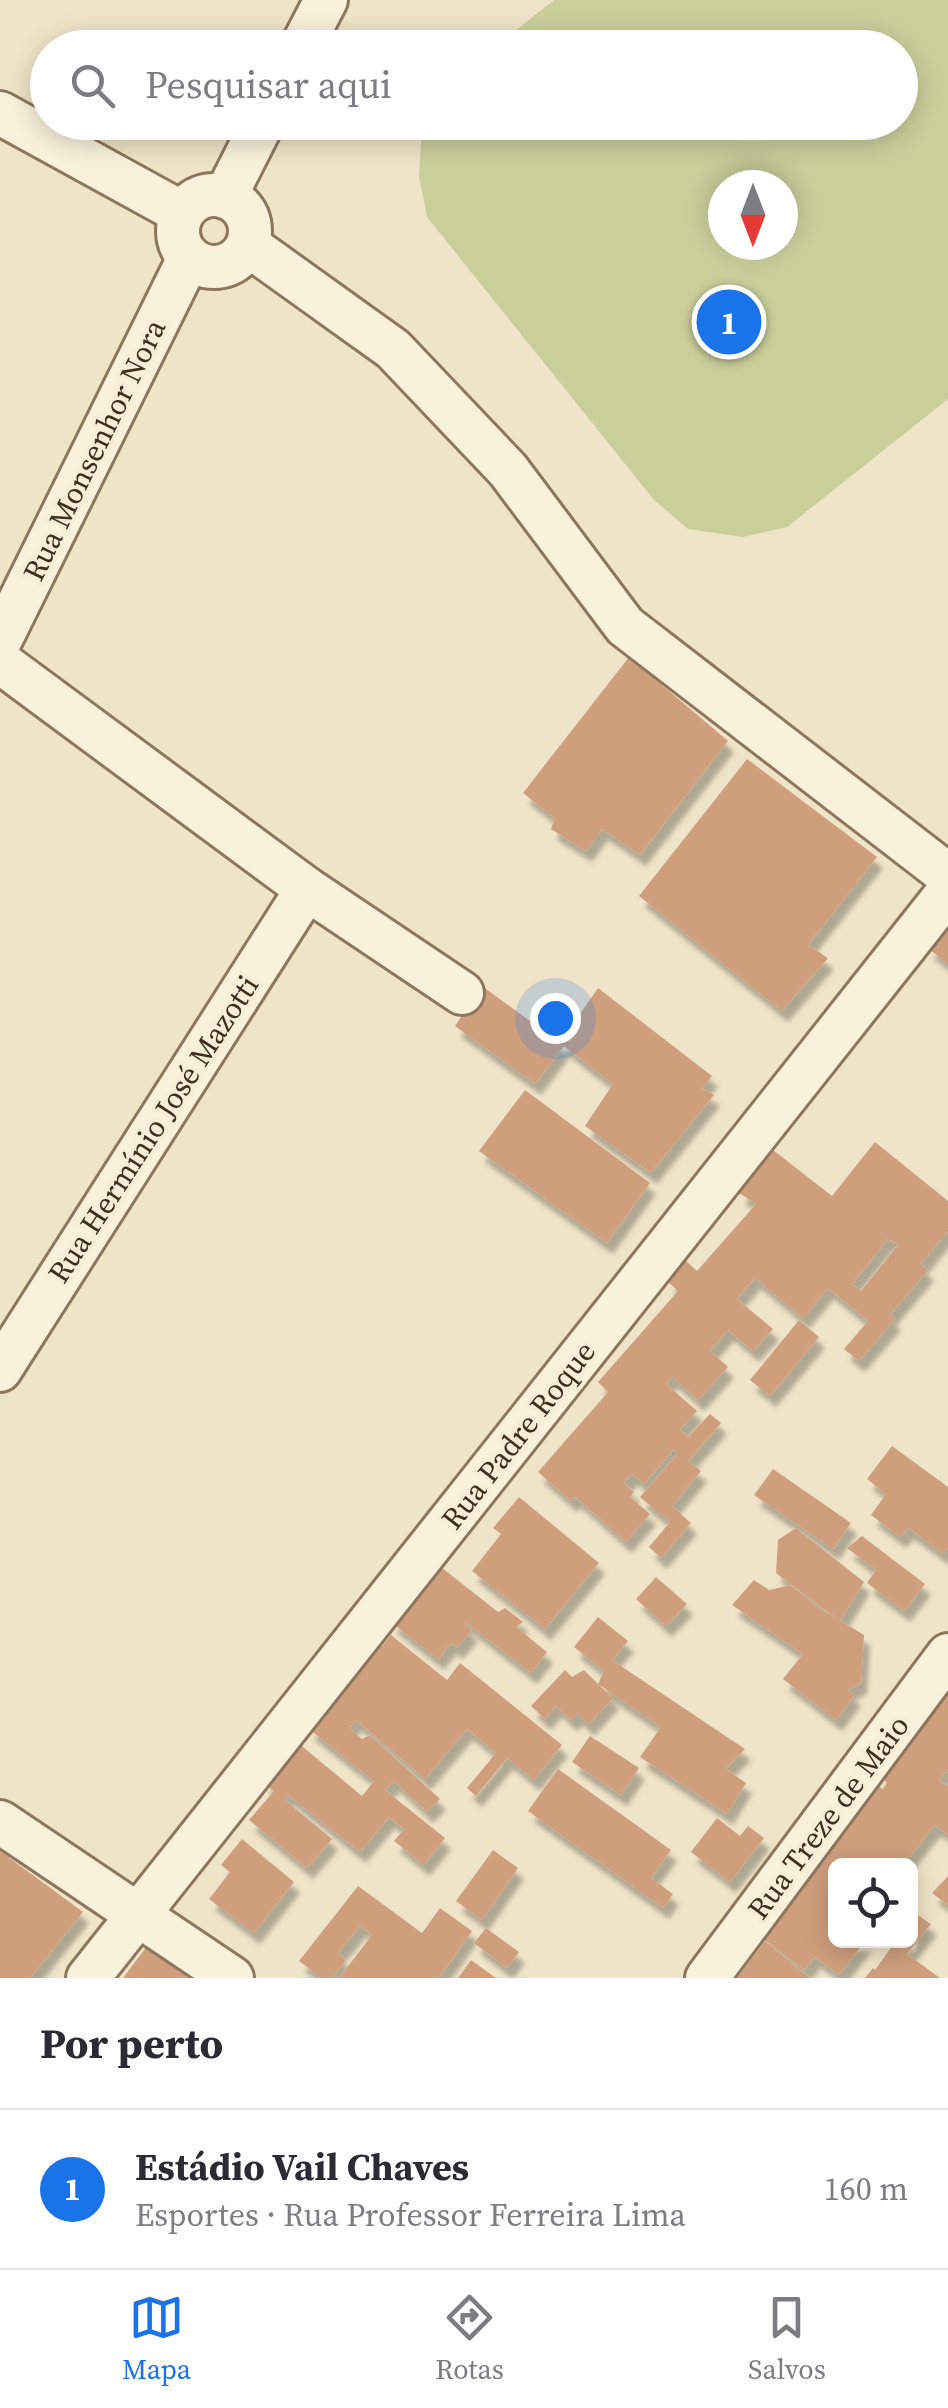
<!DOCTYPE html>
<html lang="pt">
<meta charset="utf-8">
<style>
:root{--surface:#fff;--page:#f7f7f7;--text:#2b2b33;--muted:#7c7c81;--line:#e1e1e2;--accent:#1a73e8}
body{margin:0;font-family:"Source Serif 4",serif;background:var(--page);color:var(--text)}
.controls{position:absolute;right:30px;bottom:30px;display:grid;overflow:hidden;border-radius:15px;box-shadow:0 5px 25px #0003}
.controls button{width:90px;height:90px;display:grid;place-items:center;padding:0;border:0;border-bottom:2px solid var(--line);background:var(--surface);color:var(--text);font:50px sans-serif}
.compass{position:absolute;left:708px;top:170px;width:90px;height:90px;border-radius:50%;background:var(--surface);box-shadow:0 5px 25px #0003;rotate:180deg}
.you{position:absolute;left:555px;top:1018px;width:35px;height:35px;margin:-25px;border:8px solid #fff;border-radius:50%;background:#1a73e8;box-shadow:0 0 0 15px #1a73e833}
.badge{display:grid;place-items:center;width:65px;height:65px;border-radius:50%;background:var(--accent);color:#fff;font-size:32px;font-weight:700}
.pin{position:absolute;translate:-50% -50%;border:5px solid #fff;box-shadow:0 2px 10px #0006}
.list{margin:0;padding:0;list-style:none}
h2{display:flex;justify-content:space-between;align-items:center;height:130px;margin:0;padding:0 40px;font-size:42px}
h2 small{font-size:32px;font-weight:400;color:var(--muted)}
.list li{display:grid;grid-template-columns:65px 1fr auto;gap:30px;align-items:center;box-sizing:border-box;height:160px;padding:0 40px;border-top:2px solid var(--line)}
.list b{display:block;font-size:38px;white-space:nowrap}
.list p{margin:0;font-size:32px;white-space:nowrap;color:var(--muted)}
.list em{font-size:32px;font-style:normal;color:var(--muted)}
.icon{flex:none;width:55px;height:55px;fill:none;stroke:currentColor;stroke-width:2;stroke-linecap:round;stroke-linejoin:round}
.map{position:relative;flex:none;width:948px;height:1978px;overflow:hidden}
.search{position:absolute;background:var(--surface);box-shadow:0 5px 25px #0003;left:30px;right:30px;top:30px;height:110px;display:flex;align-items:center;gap:25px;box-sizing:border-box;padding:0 35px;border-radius:55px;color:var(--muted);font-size:38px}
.sheet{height:290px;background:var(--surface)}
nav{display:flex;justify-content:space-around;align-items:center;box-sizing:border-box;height:140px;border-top:2px solid var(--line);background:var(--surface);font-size:28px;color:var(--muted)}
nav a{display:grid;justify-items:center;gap:5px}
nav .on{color:var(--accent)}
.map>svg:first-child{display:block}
.green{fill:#c9cf9b;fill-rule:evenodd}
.building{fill:#cf9f7d;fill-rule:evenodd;filter:url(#shadow)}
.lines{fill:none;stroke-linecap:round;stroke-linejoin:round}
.minor-casing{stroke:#8d765c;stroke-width:48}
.minor{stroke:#faf1dc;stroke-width:42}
.labels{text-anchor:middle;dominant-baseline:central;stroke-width:8;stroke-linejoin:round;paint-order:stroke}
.street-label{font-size:30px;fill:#3d2e20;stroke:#f7eed8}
</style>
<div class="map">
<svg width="948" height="1978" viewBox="0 0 948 1978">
<defs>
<filter id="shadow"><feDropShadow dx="6" dy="11" stdDeviation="2.5" flood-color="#0004"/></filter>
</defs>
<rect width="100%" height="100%" fill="#f0e4c8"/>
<!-- green -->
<path class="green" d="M554,0H948V399L787,527L743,537L688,529L654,500L427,217L419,176L422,126L424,122H900V48L495,47ZM723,185H783V245H723Z"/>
<!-- building -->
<g class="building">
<path d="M629,657L728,741L640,855L602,829L586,851L551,829L555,818L523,793Z"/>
<path d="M747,759L877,857L808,945L828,958L782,1011L639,896Z"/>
<path d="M948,923V964L928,948Z"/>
<path d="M482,986L560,1043L598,988L712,1076L702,1088L714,1095L651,1173L585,1126L613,1084L564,1046L535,1084L455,1026Z"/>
<path d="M525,1090L650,1183L607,1243L479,1151Z"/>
<path d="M875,1142L948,1201V1231L921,1264L928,1270L890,1315L895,1319L859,1361L844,1349L868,1321L828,1288L803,1318L755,1278L737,1299L773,1329L753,1351L728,1330L710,1351L728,1367L698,1400L672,1377L666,1384L697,1411L680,1430L688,1437L710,1414L721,1423L688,1461L701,1471L672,1506L691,1523L661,1558L649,1547L670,1522L640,1497L678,1453L674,1449L644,1484L632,1474L624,1483L634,1492L630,1497L650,1514L626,1542L575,1497L571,1501L538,1472L608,1392L598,1382L678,1291L668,1282L686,1261L697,1271L756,1204L739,1193L773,1150L832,1196ZM888,1239L898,1245L861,1291L852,1284Z"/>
<path d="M799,1320L819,1337L770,1396L750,1380Z"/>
<path d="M892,1446L948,1487V1547L943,1554L908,1528L900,1537L871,1515L886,1494L867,1479Z"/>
<path d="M773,1469L851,1523L833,1549L754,1495Z"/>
<path d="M519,1497L599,1563L545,1629L472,1571L501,1534L493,1528Z"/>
<path d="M796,1528L864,1582L840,1621L776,1573L778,1540Z"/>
<path d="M862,1536L925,1584L904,1611L867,1583L876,1570L847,1548Z"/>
<path d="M437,1564L498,1612L505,1608L523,1622L516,1627L547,1652L531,1673L466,1622L464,1624L472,1630L457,1648L451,1643L438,1659L391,1622Z"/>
<path d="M656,1577L687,1604L666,1626L636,1599Z"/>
<path d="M754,1580L769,1590L791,1585L816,1606L864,1635L861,1683L848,1690L855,1695L836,1720L783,1679L803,1654L732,1605Z"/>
<path d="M598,1617L628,1641L612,1660L745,1749L726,1769L746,1783L727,1814L640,1757L661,1727L598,1684L613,1698L588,1725L577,1714L571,1720L556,1706L545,1719L531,1706L565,1670L572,1677L584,1670L598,1684L604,1671L574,1647Z"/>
<path d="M391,1635L447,1680L460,1663L562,1745L534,1780L507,1758L476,1796L467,1788L496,1753L467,1729L425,1779L356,1720L349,1728L362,1739L370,1735L440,1799L427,1812L394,1781L385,1790L445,1838L424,1865L394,1841L404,1829L389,1817L360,1852L287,1794L285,1800L332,1839L307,1868L249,1820L274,1791L263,1783L297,1742L362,1796L374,1781L309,1729L374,1639L382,1646Z"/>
<path d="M943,1691L948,1694V1769L939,1780L948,1786V1835L935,1825L902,1866H836V1940H866L839,1975L815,1957L805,1970L759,1936L874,1783L883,1789L887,1783L879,1777Z"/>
<path d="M590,1736L639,1768L621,1795L572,1762Z"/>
<path d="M558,1769L671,1850L651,1878L673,1894L663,1908L528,1811Z"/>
<path d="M717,1818L740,1836L748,1826L764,1838L730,1882L691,1852Z"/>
<path d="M242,1839L294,1882L254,1933L209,1899L230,1872L221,1865Z"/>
<path d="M493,1850L518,1868L482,1920L456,1901Z"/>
<path d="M0,1851L83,1912L30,1978H0Z"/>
<path d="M948,1876V1905L932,1893Z"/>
<path d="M358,1886L422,1933L440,1908L472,1931L439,1978H339L372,1935L360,1926L338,1953L346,1960L332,1978H322L299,1961Z"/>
<path d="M910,1910L931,1924L907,1954L940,1978H865L873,1968L875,1970L893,1945L887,1940H910Z"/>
<path d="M486,1928L519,1952L507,1968L474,1943Z"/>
<path d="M765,1941L810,1978H737Z"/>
<path d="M147,1946L192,1978H123Z"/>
<path d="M471,1960L496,1978H458Z"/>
</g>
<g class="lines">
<defs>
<g id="minor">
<path d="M301,48L326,0"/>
<path d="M0,113L182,213"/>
<circle cx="214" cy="231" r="36"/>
<path d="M225,197L263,122"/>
<path d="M248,245L393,349L508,470L625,626L948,875"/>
<path d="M0,641L189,258"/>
<path d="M0,662L307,889L462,993"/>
<path d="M0,1370L307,889"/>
<path d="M0,1822L232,1978"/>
<path d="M88,1978L948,892"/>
<path d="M707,1978L948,1655"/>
</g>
</defs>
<!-- minor casing -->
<use href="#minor" class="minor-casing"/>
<!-- minor -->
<use href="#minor" class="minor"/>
</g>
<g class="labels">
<!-- street labels -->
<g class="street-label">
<text transform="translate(94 450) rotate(-64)">Rua Monsenhor Nora</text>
<text transform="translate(153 1129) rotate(-57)">Rua Hermínio José Mazotti</text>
<text transform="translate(518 1435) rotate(-52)">Rua Padre Roque</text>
<text transform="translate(828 1817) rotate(-53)">Rua Treze de Maio</text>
</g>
</g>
</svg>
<div class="controls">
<button><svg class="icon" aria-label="locate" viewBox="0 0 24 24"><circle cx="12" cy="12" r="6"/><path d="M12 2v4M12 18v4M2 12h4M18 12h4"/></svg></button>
</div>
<svg class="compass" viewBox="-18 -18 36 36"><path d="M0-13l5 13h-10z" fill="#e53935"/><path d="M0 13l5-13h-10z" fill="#7c7c81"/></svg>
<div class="you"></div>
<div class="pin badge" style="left:729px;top:322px">1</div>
<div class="search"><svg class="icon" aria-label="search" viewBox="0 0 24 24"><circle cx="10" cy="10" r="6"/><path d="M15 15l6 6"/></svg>Pesquisar aqui</div>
</div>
<section class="sheet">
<h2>Por perto<small></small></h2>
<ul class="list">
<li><span class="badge">1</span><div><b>Estádio Vail Chaves</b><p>Esportes · Rua Professor Ferreira Lima</p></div><em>160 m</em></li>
</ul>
</section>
<nav>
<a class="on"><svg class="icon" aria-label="map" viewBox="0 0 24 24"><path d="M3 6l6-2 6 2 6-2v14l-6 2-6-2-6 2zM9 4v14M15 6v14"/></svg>Mapa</a>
<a><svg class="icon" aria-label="directions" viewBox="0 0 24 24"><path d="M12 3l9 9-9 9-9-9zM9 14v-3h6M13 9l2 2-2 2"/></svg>Rotas</a>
<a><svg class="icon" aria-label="saved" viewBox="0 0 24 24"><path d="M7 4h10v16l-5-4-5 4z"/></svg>Salvos</a>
</nav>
